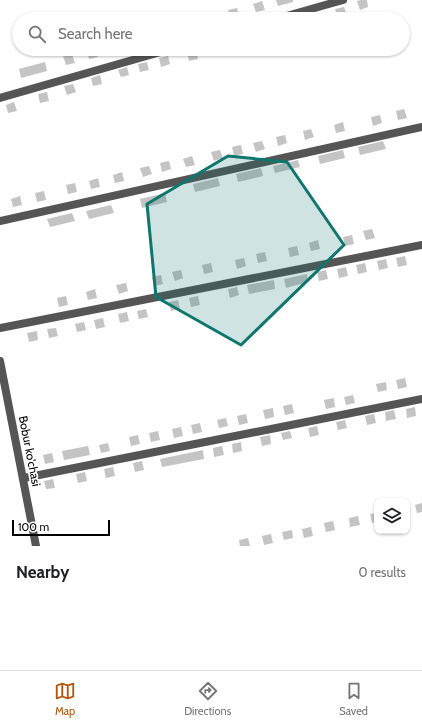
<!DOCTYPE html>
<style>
:root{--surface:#fff;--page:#f2f2f2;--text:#202124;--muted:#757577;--line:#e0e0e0;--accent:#b45309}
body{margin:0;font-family:Cabin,sans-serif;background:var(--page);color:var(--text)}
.controls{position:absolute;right:12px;bottom:12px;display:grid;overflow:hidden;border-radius:8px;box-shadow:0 1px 3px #0004}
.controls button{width:36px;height:36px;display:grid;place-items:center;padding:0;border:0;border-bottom:1px solid var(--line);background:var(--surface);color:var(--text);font:20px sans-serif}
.scale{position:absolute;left:12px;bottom:10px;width:98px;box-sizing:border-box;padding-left:4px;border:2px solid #000;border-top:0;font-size:11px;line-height:14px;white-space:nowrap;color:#000;-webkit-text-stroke:3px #fff;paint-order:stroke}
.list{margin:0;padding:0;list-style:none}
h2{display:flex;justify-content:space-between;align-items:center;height:52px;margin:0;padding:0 16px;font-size:17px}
h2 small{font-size:13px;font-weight:400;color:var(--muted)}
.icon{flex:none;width:22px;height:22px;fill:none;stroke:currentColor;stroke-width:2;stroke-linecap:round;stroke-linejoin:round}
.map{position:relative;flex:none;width:422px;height:546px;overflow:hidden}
.search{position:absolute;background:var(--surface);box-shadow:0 1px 3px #0004;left:12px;right:12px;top:12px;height:44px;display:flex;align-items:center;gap:10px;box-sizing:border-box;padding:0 14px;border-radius:22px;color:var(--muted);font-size:15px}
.sheet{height:124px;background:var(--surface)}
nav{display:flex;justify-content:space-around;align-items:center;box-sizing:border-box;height:56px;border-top:1px solid var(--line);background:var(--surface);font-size:11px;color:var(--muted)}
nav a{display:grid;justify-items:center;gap:2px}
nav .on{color:var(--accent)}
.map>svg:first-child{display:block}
.building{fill:#c4c4c4}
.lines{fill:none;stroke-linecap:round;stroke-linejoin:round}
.minor{stroke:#555;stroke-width:8}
.marked{fill:#0f766e;fill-opacity:0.2;stroke:#0f766e;stroke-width:3;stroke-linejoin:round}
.labels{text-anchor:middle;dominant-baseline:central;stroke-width:3.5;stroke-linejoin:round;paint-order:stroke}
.street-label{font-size:12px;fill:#000;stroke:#fff}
</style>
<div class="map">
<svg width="422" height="546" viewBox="0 0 422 546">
<rect width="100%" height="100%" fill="#fff"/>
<!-- building -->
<g class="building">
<path d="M276,0H293V2L278,6Z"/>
<path d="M361,0H367L368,7L360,10L357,1Z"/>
<path d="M262,1L265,10L256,12L253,4Z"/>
<path d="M344,7L347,15L338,18L335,9Z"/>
<path d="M237,8L239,17L230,19L228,10Z"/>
<path d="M215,13L217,19H200V17Z"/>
<path d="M91,49H96L98,57L89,59L87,50Z"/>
<path d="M196,50L198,59L189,61L187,53Z"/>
<path d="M72,54L75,63L66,65L63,56Z"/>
<path d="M168,56L170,64L161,67L159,58Z"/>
<path d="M45,62L47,71L21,78L19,69Z"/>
<path d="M147,62L149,70L140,72L138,64Z"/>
<path d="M127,67L129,75L121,77L118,70Z"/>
<path d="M100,75L102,84L93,86L91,78Z"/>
<path d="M73,84L76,92L67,95L64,86Z"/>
<path d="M47,92L49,101L40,103L38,94Z"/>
<path d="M14,102L17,111L8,113L6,105Z"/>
<path d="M404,109L407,118L398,120L396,111Z"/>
<path d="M380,115L382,123L373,126L371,117Z"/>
<path d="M343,122L345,131L336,133L334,125Z"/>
<path d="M311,129L314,137L305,140L303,131Z"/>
<path d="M285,135L287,143L278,146L276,137Z"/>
<path d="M262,141L265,149L256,152L253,143Z"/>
<path d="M383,141L386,149L360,155L358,147Z"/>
<path d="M241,145L243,154L234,156L232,147Z"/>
<path d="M220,150L223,158L214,161L211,152Z"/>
<path d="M343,150L345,158L320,164L318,156Z"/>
<path d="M192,156L195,165L186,167L183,159Z"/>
<path d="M298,160L300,167L275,173L273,166Z"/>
<path d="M169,161L171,169L162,172L160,163Z"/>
<path d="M149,166L152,174L143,177L140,168Z"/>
<path d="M261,168L263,176L238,182L236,174Z"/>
<path d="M122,172L124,181L115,183L113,175Z"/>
<path d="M98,178L100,187L91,189L89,181Z"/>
<path d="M218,178L220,186L195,192L193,184Z"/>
<path d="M75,183L77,192L68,194L66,185Z"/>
<path d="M44,191L46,200L37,202L35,193Z"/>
<path d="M165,193L167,202L142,208L140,199Z"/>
<path d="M20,196L22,205L13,207L11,199Z"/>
<path d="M111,205L114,213L89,219L86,211Z"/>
<path d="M72,213L75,221L50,227L47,219Z"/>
<path d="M372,229L375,238L366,240L363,231Z"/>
<path d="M352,235L354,244L345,246L343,237Z"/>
<path d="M318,240L320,249L311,251L309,243Z"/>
<path d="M297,246L299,255L290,257L288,248Z"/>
<path d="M265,252L267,261L258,263L256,254Z"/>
<path d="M405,256L407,265L398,267L396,258Z"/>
<path d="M244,258L246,266L237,269L235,260Z"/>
<path d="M386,259L388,268L379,270L377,261Z"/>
<path d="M211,263L213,272L204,274L202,265Z"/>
<path d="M365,263L367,272L358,274L356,265Z"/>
<path d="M346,267L348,276L339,278L337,269Z"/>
<path d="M181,270L183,278L175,281L172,272Z"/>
<path d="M326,270L328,279L319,281L317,272Z"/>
<path d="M307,274L308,282L286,288L284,279Z"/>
<path d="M161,275L163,284L154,286L152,277Z"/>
<path d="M274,280L275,289L249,294L247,285Z"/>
<path d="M126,283L128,291L119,294L116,285Z"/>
<path d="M237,287L239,295L230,298L228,289Z"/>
<path d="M95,289L97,298L88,300L86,292Z"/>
<path d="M66,296L68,305L59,307L57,298Z"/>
<path d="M198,296L200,305L191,307L189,298Z"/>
<path d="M178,300L180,309L171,311L169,302Z"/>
<path d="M146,309L148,317L139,319L137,311Z"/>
<path d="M127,312L129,321L120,323L118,314Z"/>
<path d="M103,318L105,327L96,329L94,320Z"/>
<path d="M84,322L86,330L77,332L75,324Z"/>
<path d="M56,328L58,336L49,338L47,329Z"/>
<path d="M37,331L38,340L29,342L27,333Z"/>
<path d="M405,378L407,387L398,389L396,380Z"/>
<path d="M386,382L387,390L378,392L376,384Z"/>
<path d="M353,395L355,403L346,405L344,397Z"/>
<path d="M334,398L335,407L326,409L324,400Z"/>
<path d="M292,404L294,413L285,415L283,406Z"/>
<path d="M415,407L416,416L407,418L406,409Z"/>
<path d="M273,408L274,417L265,419L263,410Z"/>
<path d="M394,410L396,419L386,421L385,412Z"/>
<path d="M246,414L248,423L239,425L237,416Z"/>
<path d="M374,414L376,423L367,425L365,416Z"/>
<path d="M226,418L228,426L219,428L217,420Z"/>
<path d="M345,420L347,428L338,430L336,422Z"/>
<path d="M200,423L202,432L193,434L191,425Z"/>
<path d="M317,426L319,435L310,437L308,428Z"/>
<path d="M181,427L183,436L174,438L172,429Z"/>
<path d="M158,431L160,440L151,442L149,433Z"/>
<path d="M290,431L292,438L283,440L281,433Z"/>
<path d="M138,435L140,444L131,446L129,437Z"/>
<path d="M270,435L271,444L262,446L260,437Z"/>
<path d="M241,442L242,451L233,453L232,444Z"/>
<path d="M108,443L110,451L101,453L99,445Z"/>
<path d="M88,446L90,455L64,460L62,451Z"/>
<path d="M222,446L224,455L214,457L213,448Z"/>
<path d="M203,450L204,459L162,467L160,459Z"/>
<path d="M52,453L54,462L45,464L43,455Z"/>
<path d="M142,461L144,470L135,472L133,463Z"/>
<path d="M113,467L115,476L106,478L104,469Z"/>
<path d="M85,472L87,481L78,483L76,474Z"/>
<path d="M53,479L55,488L46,489L44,481Z"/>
<path d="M422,503V512L417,513L415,505Z"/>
<path d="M377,513V522L372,523L370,514Z"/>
<path d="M358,516L360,525L350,527L349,518Z"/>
<path d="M333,521L335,530L326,532L324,523Z"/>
<path d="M311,527L313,536L304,538L302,529Z"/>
<path d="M292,530L293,538L284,540L282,532Z"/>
<path d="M271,534L273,543L264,545L262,536Z"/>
<path d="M248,538L250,546H240L239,540Z"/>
</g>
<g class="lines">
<!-- minor -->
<g class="minor">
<path d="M276,19L343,0"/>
<path d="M0,98L171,49"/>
<path d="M0,221L422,127"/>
<path d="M0,328L422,245"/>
<path d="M0,361L36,546"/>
<path d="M24,478L422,399"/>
</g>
</g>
<!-- marked area -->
<path class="marked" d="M228,156L287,162L344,245L241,345L156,297L147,204Z"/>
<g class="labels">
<!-- street labels -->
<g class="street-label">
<text transform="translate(30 451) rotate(79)">Bobur ko'chasi</text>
</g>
</g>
</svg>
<div class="controls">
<button><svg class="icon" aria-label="layers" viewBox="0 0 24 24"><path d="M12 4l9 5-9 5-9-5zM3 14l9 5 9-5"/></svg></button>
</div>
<div class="scale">100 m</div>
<div class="search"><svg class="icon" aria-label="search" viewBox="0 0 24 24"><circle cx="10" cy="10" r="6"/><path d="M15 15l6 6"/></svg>Search here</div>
</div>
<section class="sheet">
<h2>Nearby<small>0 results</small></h2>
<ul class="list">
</ul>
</section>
<nav>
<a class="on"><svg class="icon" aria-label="map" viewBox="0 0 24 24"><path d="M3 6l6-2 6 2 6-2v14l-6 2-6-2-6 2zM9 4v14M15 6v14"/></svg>Map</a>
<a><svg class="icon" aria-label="directions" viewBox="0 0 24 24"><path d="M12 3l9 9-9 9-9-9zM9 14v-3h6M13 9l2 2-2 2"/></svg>Directions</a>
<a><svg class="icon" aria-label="saved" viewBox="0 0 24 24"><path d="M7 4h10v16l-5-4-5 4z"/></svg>Saved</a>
</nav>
